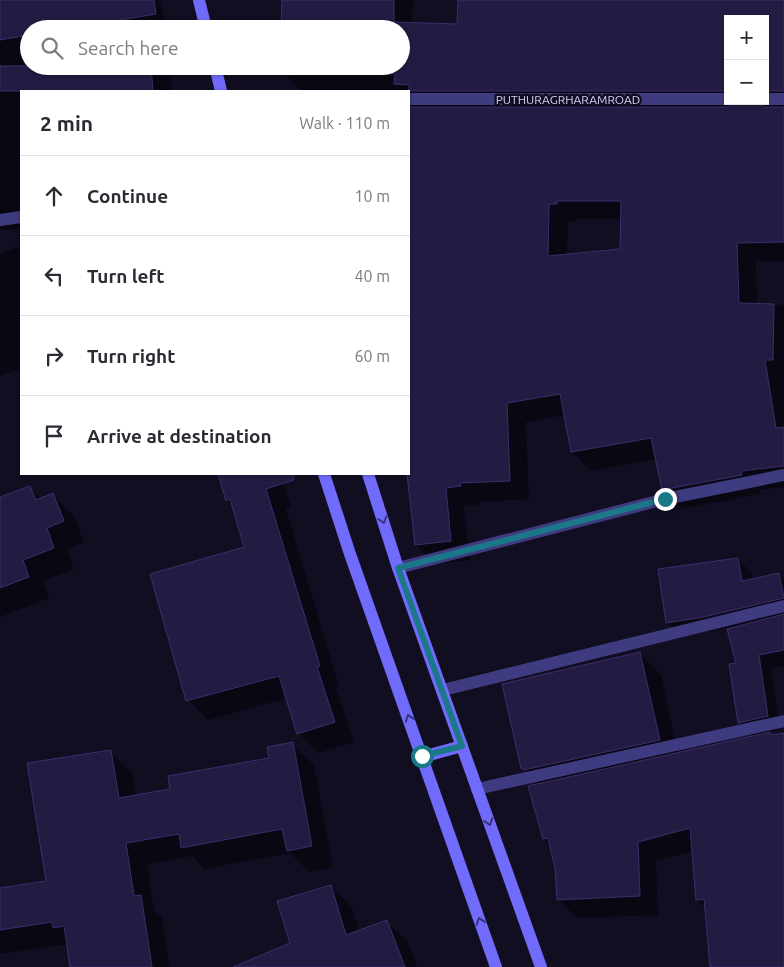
<!DOCTYPE html>
<meta charset="utf-8">
<style>
:root{--surface:#fff;--page:#f2f2f3;--text:#2b2b33;--muted:#7c7c81;--line:#e1e1e2}
body{margin:0;font-family:Ubuntu,sans-serif;background:var(--page);color:var(--text)}
.controls{position:absolute;right:15px;top:15px;display:grid;overflow:hidden;border-radius:0px;box-shadow:0 1px 4px #0004}
.controls button{width:45px;height:45px;display:grid;place-items:center;padding:0;border:0;border-bottom:1px solid var(--line);background:var(--surface);color:var(--text);font:25px sans-serif}
.stop{position:absolute;width:15px;height:15px;margin:-11px;border:4px solid #1b7889;border-radius:50%;background:#fff}
.stop.end{background:#1b7889;border-color:#fff;box-shadow:0 1px 5px #0008}
.list{margin:0;padding:0;list-style:none}
h2{display:flex;justify-content:space-between;align-items:center;height:65px;margin:0;padding:0 20px;font-size:21px}
h2 small{font-size:16px;font-weight:400;color:var(--muted)}
.list li{display:grid;grid-template-columns:32px 1fr auto;gap:15px;align-items:center;box-sizing:border-box;height:80px;padding:0 20px;border-top:1px solid var(--line)}
.list b{display:block;font-size:19px;white-space:nowrap}
.list em{font-size:16px;font-style:normal;color:var(--muted)}
.icon{flex:none;width:28px;height:28px;fill:none;stroke:currentColor;stroke-width:2;stroke-linecap:round;stroke-linejoin:round}
.map{position:relative;flex:none;width:784px;height:967px;overflow:hidden}
.search{position:absolute;background:var(--surface);box-shadow:0 1px 4px #0004;left:20px;top:20px;width:390px;height:55px;display:flex;align-items:center;gap:12px;box-sizing:border-box;padding:0 18px;border-radius:28px;color:var(--muted);font-size:19px}
.panel{position:absolute;background:var(--surface);box-shadow:0 1px 4px #0004;left:20px;top:90px;width:390px;height:385px;border-radius:0px}
.map>svg:first-child{display:block}
.shadow{fill:#0007;fill-rule:evenodd}
.building{fill:#241b42;stroke:#3b2e6e;fill-rule:evenodd}
.lines{fill:none;stroke-linecap:round;stroke-linejoin:round}
.street{stroke:#3f3b80;stroke-width:12}
.secondary{stroke:#716bfb;stroke-width:12}
.oneway{stroke:#383379}
.route{stroke:#1b7889;stroke-width:6}
.labels{text-anchor:middle;dominant-baseline:central;stroke-width:5;stroke-linejoin:round;paint-order:stroke}
.street-label{font-size:12px;fill:#d7d1fe;stroke:#120e22}
</style>
<div class="map">
<svg width="784" height="967" viewBox="0 0 784 967">
<rect width="100%" height="100%" fill="#120e22"/>
<!-- shadow -->
<g class="shadow">
<path d="M0,0H161L166,29H29V66H171L172,91H21V229L0,230Z"/>
<path d="M284,0H413L412,24L458,25L460,0H784V262L756,261L757,304L784,305V487L760,490V494L682,509L663,490L657,459L591,471L572,452L565,415L526,422L529,499L479,502V505L464,506L470,560L435,564L416,545L408,474L409,91L300,90L281,71L401,66V29ZM728,19H765V101H728ZM576,219H622V250L567,256L568,222H576Z"/>
<path d="M21,246V369L0,376V253Z"/>
<path d="M219,474H281L291,507L286,509L339,686L336,687L354,742L318,753L298,733L287,698L208,720L188,700L246,548L234,507L227,500Z"/>
<path d="M30,487L42,499L53,495L74,516L84,542L67,549L74,569L43,581L49,598L0,617V498Z"/>
<path d="M738,559L752,573L753,580L779,574L784,579V666L771,668L780,729L768,732L772,736L784,734V967H711L706,908L697,899L693,851L656,861L658,915L577,918L558,899L557,868L551,846L544,839L539,785L522,767L640,654L661,675L678,754L755,737L740,722L737,664L728,628L681,636L667,622Z"/>
<path d="M292,744L314,765L333,867L309,872L290,853L204,869L192,856L147,864L154,910L162,918L169,967H71L68,944L0,954V889L47,882L111,752L132,773L136,796L172,790L270,759Z"/>
<path d="M330,886L352,908L359,932L386,921L408,943L417,967H232L291,944Z"/>
</g>
<!-- building -->
<g class="building">
<path d="M0,0H154L156,14L67,29H29V35L0,40Z"/>
<path d="M282,0H394V22L457,24L458,0H784V91H765V19H728V91H409V85L394,84L395,74L280,71V66H401V29H281Z"/>
<path d="M0,66H151L153,91H0Z"/>
<path d="M736,101H757L765,107H784V242L737,243L739,303L774,304L773,360H765L776,428L784,427V466L741,471L742,475L662,490L651,438L571,452L560,394L507,403L510,481L460,483L461,486L446,488L451,541L415,545L407,474H409V107H728ZM557,201H621L620,249L548,256L549,204H557Z"/>
<path d="M218,474H293L294,480L266,489L320,666L317,667L335,722L297,734L279,676L186,701L150,574L244,547L230,499L226,501Z"/>
<path d="M30,486L36,500L53,493L64,521L47,528L54,548L23,560L29,577L0,588V497Z"/>
<path d="M738,558L742,581L779,573L784,598L704,617L666,623L658,569Z"/>
<path d="M784,614V650L759,655L768,716L738,723L729,664L736,663L727,629Z"/>
<path d="M640,652L660,740L524,770L521,768L502,684Z"/>
<path d="M770,732L771,735L784,733V967H710L704,899L696,900L690,828L638,842L640,896L557,900L555,868L548,838L543,839L528,786Z"/>
<path d="M293,742L312,846L287,851L282,829L181,848L179,834L126,843L134,896L141,895L152,967H70L64,926L53,928L52,922L0,930V888L46,881L27,763L111,750L119,798L170,789L168,776L269,758L267,747Z"/>
<path d="M331,885L346,935L387,920L405,967H233L290,943L277,901Z"/>
</g>
<g class="lines">
<!-- street -->
<g class="street">
<path d="M409,99H728"/>
<path d="M765,99H784"/>
<path d="M0,220L21,217"/>
<path d="M398,568L665,499L784,475"/>
<path d="M443,690L784,606"/>
<path d="M477,789L784,721"/>
</g>
<!-- secondary -->
<g class="secondary">
<path d="M199,0L206,29"/>
<path d="M215,66L221,91"/>
<path d="M324,474L350,554L496,967"/>
<path d="M368,474L398,568L541,967"/>
<path d="M422,757L462,746"/>
</g>
</g>
<!-- one-way arrows -->
<defs><path id="oneway-chevron" d="M-2-3.5L2.5 0L-2 3.5" fill="none" stroke-width="1.6" stroke-linecap="round" stroke-linejoin="round" transform="scale(1.25)"/></defs>
<g class="oneway">
<use href="#oneway-chevron" transform="translate(383 520) rotate(72)"/>
<use href="#oneway-chevron" transform="translate(409 718) rotate(-110)"/>
<use href="#oneway-chevron" transform="translate(489 822) rotate(70)"/>
<use href="#oneway-chevron" transform="translate(480 921) rotate(-109)"/>
</g>
<g class="lines">
<!-- route -->
<path class="route" d="M422,756L462,746L398,568L665,499"/>
</g>
<g class="labels">
<!-- street labels -->
<g class="street-label">
<text x="568" y="99">PUTHURAGRHARAMROAD</text>
</g>
</g>
</svg>
<div class="controls">
<button>+</button>
<button>−</button>
</div>
<div class="stop" style="left:422px;top:756px"></div>
<div class="stop end" style="left:665px;top:499px"></div>
<div class="search"><svg class="icon" aria-label="search" viewBox="0 0 24 24"><circle cx="10" cy="10" r="6"/><path d="M15 15l6 6"/></svg>Search here</div>
<section class="panel">
<h2>2 min<small>Walk · 110 m</small></h2>
<ul class="list">
<li><svg class="icon" aria-label="ahead" viewBox="0 0 24 24"><path d="M12 20V5M6 11l6-6 6 6"/></svg><div><b>Continue</b></div><em>10 m</em></li>
<li><svg class="icon" aria-label="left" viewBox="0 0 24 24"><path d="M17 20v-9H6M10 6l-5 5 5 5"/></svg><div><b>Turn left</b></div><em>40 m</em></li>
<li><svg class="icon" aria-label="right" viewBox="0 0 24 24"><path d="M7 20v-9h11M14 6l5 5-5 5"/></svg><div><b>Turn right</b></div><em>60 m</em></li>
<li><svg class="icon" aria-label="arrive" viewBox="0 0 24 24"><path d="M6 21V4h12l-3 4 3 4H6"/></svg><div><b>Arrive at destination</b></div></li>
</ul>
</section>
</div>
